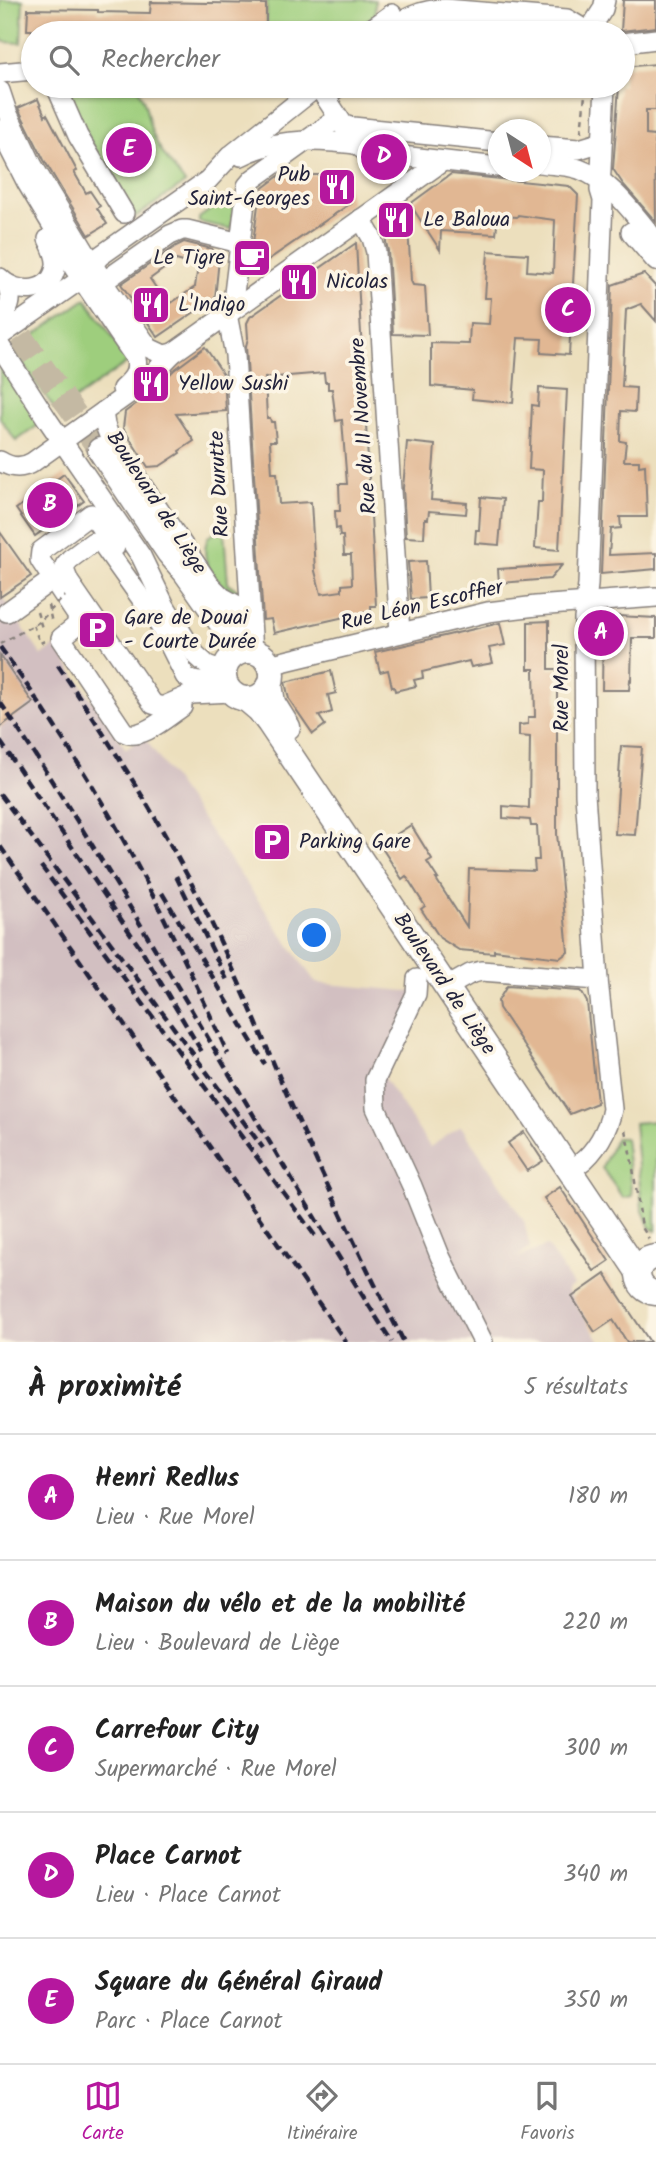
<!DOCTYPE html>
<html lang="fr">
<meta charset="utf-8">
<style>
:root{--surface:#fff;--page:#f2f2f2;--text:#222;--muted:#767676;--line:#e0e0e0;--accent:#b5179e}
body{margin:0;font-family:Kalam,sans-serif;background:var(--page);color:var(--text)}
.compass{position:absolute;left:488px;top:119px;width:63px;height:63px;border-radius:50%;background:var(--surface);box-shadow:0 2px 5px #0004;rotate:144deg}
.you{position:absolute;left:315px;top:936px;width:24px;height:24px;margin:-18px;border:5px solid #fff;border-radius:50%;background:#1a73e8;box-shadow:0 0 0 10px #1a73e833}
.badge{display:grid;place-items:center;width:46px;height:46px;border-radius:50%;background:var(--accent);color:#fff;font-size:23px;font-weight:700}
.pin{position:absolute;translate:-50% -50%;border:4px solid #fff;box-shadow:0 2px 7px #0006}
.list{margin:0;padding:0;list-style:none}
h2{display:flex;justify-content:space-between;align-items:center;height:91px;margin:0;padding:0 28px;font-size:30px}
h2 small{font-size:23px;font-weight:400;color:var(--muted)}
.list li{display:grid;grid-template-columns:46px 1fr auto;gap:21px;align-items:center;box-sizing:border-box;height:126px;padding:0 28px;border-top:2px solid var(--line)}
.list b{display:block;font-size:26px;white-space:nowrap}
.list p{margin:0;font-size:23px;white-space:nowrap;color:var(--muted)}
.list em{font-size:23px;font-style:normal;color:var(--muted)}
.icon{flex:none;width:38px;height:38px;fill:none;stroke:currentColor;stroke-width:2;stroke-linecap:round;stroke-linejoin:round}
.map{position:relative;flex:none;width:656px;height:1342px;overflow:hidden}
.search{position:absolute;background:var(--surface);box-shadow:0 2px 5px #0004;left:21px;right:21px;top:21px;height:77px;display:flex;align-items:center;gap:18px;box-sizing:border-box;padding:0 24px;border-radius:38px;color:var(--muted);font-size:26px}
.sheet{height:721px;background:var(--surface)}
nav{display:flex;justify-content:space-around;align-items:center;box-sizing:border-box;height:98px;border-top:2px solid var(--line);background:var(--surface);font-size:19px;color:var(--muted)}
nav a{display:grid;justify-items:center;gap:4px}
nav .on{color:var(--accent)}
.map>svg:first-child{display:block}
.industrial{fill:#d2bfc1}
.green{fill:#9ece7d;stroke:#60785c;stroke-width:2}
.building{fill:#e1b793;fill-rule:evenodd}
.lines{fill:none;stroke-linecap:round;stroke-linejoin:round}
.major-tunnel{stroke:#c4b9a3;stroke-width:24;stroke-dasharray:24 12;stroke-linecap:butt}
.minor-casing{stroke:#87807c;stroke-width:22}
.major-casing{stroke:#87807c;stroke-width:27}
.path{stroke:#87807c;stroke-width:2.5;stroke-dasharray:5 5;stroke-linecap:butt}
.minor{stroke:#fff;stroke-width:19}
.major{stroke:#fff;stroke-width:24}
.rail{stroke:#22223b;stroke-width:4.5;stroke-dasharray:10 5;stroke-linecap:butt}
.path-bridge{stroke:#87807c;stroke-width:2.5;stroke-dasharray:5 5;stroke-linecap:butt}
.labels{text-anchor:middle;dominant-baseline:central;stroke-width:7;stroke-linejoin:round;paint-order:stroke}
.poi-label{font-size:21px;fill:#22223b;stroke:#fcf5e5;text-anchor:start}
.street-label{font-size:21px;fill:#22223b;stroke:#fcf5e5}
</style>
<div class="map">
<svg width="656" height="1342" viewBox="0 0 656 1342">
<rect width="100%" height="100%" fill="#fcf5e5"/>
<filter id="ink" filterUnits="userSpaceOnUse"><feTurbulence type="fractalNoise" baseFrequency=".0143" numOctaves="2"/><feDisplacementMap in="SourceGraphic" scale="14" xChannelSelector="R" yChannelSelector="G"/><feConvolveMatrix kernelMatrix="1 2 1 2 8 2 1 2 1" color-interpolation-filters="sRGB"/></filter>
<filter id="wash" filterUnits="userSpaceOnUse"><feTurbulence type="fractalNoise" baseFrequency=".00686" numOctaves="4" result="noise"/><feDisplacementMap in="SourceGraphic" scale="28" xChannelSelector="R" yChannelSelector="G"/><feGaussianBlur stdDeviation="1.57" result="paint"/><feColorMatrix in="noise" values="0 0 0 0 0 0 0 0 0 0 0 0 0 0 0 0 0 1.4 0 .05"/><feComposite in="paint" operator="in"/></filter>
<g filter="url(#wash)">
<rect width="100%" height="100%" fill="#ecdfbd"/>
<!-- industrial -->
<path class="industrial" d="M0,594L42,656L55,646L126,749L144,737L316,983L429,993L384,1078L430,1147L461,1126L524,1221L530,1248L516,1258L547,1246L573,1285L567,1290L600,1342H2L0,1340Z"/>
<!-- green -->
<g class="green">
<path d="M0,0H23L21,43L4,42L0,37Z"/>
<path d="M267,0H375V15L350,33H266Z"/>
<path d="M64,86H136C147,101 146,116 152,132C159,151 173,167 185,183L135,217L71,108Z"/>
<path d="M232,194L235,196L231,229L199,222V218Z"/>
<path d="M86,299L129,361L57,412L13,350Z"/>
<path d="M0,359L44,421L16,441L0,418Z"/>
<path d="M224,532L228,583L241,593L239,596C216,585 198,563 208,537L215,533Z"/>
<path d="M656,1121V1231L650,1228L642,1208L634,1123Z"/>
<path d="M616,1138H625L632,1196L623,1198L602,1168Z"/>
</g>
<g id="blocks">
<!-- building -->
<g class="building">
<path d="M623,0H656V27L621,31Z"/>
<path d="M151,2L266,4V33H204V27L141,26L140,33L60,31V33H32V30H27L28,9L98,10V12L150,13Z"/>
<path d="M656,64V110H646V135L655,136L656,222L623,184L613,169L619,86H623V67Z"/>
<path d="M38,99L45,116L47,114L77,171L74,172L86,193L90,191L100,206L97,208L107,224L89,235L44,160L18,108Z"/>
<path d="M451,174L569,186L578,195L569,355L541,353L542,339L518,338L513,403L472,399L473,390L431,386V343L469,344L470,323L489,324L491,298H485L488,251L528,254L527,271L553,273L555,220L518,215L517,217L498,216L496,234L441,231L440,250L410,204Z"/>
<path d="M280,175H344L351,203L249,273L260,190Z"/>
<path d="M407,206L411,281L413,285L425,286L428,335L393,334L388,251L386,242L387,226L392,216Z"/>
<path d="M184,242L212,249L219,259L215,298L158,337L121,284L176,246ZM176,260L198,266L195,287L168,305L150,279Z"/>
<path d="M356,243L376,606H371V611L274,633L271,619L263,620L246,346L248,338L247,323L250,317ZM324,373L325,382H328V389H332L336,421L342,420L347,484H339L340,511H335L336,529L339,528L340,536H343L344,555H351L352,584L342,585V591L321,594L315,571L311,502L279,504L277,473H272L270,441H276L274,422H271L270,418H267L265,378Z"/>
<path d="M644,274L656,287V321L641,304L626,310L622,387L636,388L635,412L621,411L620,441L626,442L624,461H639V466L645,465L647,517H620L621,528L611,529L609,555L656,553V569L601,574L612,285Z"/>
<path d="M205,347L224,375L226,411L176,414L194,441L179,451L180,453L160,466L148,467L123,428L125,412L152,392L174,370Z"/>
<path d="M539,388L567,390L559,550L535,548L538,502H542L543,470L529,469L532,405L538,406Z"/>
<path d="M407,442L435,445L431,500L467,503L466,514L429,511L428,519H425L424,538L406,537L403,488Z"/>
<path d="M64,474L84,501L35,536L16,509Z"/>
<path d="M481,497L503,499L499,545L475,543L476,530H479Z"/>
<path d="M0,532L31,576L0,597Z"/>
<path d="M426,561L428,598L411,599L408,562Z"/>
<path d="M562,565L550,579L499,583L498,569Z"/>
<path d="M618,616L656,618V638H632L631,681L630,680L629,690H602L603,623Z"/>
<path d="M549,621V669H557V834L568,952L560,958L494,950V953L459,950L440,938L421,909L425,906L406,876L402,879L380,845L411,825L432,859L427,862L438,879H436L467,927L469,869L535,871L534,860H539L537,826H531L530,820L503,818V806L529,808L530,737L519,736V725L528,724V717H535L534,669H528V622Z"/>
<path d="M500,623L505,645L489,648L493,663L471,667L469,661L422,672L423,678L414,680L416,686L395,691L394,687H392L388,670L380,672L375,652Z"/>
<path d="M0,655L33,703L0,727Z"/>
<path d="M331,671L336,693L328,695L332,712L319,716L325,725L313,734L289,699L285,682Z"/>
<path d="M621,746L642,747L635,835L615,834Z"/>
<path d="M507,986L580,991L582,993L587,1002L597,1103L570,1114L499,1008L498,1001Z"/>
<path d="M524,1132L543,1161L527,1171L508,1143Z"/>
<path d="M560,1187L609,1261L594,1271L544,1198Z"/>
<path d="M605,1274L630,1312L650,1342H627L613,1320L595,1332L572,1297Z"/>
</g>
</g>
</g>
<g filter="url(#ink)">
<use href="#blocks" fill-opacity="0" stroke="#87807c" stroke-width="2"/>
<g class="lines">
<!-- major-tunnel -->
<path class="major-tunnel" d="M0,307L100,450"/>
<defs>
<g id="minor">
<path d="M594,23L603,9L605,0"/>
<path d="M366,33L392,14"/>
<path d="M385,33C403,19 421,9 445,9L567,19L590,33"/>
<path d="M409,33L423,26L435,25L537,33"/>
<path d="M623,43L656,39"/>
<path d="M0,73L33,70"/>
<path d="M56,86L78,136L124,213"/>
<path d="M0,91L7,112L33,166L109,291L149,348L164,355L173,353"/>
<path d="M325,97L339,86"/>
<path d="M343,126L498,142"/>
<path d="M0,130L27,183L64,245L74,268L136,359C139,373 132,380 122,389"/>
<path d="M540,146L579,149L602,142"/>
<path d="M241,156C280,136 322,140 365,145"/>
<path d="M540,163C553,165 567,165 579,169C611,180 635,216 656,241"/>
<path d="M361,219L372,238L376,252L400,633"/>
<path d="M631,232L656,261"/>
<path d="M0,278C17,296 53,294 56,265C57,256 52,247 48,239"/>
<path d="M103,282L170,235L182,230H187L240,243"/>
<path d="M232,310L247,186L253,179L338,118"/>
<path d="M227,314L235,355L253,652"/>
<path d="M0,316C12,308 12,297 7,284"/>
<path d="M0,336L77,282L100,256L208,180L230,156L318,86L356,144L366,152L498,167"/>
<path d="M0,346L47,419L141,556L165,606L195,654L207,665L224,671"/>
<path d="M103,412L105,425L110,438L210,585L222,597L251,613"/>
<path d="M0,461C11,468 22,469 33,462L145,382L173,353L443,161"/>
<path d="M115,547L91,514L41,551L40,560L78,617L76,626L61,638L124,732C140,742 168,716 182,707"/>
<path d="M7,612L53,579"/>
<path d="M269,665L488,612L536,606L656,597"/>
<path d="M224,679C211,681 196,686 185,676L158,622L101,542H93L70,559L65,565V572L69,582L153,704L162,707L192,694L231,692"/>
<path d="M417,979L416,994L375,1080L376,1108L412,1186L440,1256L483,1342"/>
<path d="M447,987L470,974L481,971L598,980"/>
<path d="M579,1164C595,1153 609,1128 612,1109L598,980L585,794L584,619L588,585L603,200L600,190L605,86"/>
</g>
<g id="major">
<path d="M100,450L169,553L186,573L224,627L249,651"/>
<circle cx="248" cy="675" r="24"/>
<path d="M270,684L273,703L288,727"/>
<path d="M246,699L259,710L269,723L638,1272"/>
<path d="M656,1257C645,1258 639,1264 638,1275C639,1285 645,1292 656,1293"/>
</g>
</defs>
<!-- minor casing -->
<use href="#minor" class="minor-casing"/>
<!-- major casing -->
<use href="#major" class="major-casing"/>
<!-- path -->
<g class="path">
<path d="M581,132L586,86"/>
<path d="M48,605L52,623"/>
<path d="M37,612L43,631"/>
<path d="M33,625L40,643L45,641"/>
<path d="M625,1130L632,1162L642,1227L649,1239"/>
</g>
<!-- minor -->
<use href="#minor" class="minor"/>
<!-- major -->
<use href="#major" class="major"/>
<!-- rail -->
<g class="rail">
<path d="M0,647C39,701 76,758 110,816C154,893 191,973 228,1054"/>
<path d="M58,665C111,744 163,825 205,910C238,976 265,1045 295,1113C329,1190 365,1267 404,1342"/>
<path d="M0,702C140,910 257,1131 392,1342"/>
<path d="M0,741L139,946L202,1052"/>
<path d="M0,794L263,1148"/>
<path d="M0,846L346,1342"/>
<path d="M41,866L316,1237"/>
<path d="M176,876L227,980"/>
<path d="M162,893L265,1064"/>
</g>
<!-- path-bridge -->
<path class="path-bridge" d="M0,644L39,622L65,596"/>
</g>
</g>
<!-- icons -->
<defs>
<symbol id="restaurant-square" viewBox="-11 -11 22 22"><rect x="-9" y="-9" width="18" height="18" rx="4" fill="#b5179e" stroke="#fcf5e5"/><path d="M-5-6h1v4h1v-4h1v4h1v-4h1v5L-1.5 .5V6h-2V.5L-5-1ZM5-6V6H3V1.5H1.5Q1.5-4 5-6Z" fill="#fff"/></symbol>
<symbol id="cafe-square" viewBox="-11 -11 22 22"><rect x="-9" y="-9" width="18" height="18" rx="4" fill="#b5179e" stroke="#fcf5e5"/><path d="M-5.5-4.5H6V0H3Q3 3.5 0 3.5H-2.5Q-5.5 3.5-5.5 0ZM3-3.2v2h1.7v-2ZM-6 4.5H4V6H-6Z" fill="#fff"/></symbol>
<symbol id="parking-square" viewBox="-11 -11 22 22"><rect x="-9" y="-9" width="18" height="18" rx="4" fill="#b5179e" stroke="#fcf5e5"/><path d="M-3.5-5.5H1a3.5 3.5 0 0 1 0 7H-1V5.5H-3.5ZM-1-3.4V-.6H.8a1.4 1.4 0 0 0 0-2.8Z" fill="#fff"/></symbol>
</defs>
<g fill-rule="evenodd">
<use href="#restaurant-square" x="315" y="165" width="44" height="44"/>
<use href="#restaurant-square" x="374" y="198" width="44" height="44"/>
<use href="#cafe-square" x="230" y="236" width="44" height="44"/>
<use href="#restaurant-square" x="277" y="260" width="44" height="44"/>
<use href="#restaurant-square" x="129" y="283" width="44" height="44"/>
<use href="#restaurant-square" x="129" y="362" width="44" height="44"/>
<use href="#parking-square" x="75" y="608" width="44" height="44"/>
<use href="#parking-square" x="250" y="820" width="44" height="44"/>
</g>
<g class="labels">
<!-- poi labels -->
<g class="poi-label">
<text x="310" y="175" text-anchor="end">Pub<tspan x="310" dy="24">Saint-Georges</tspan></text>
<text x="423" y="220">Le Baloua</text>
<text x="225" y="258" text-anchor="end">Le Tigre</text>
<text x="326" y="282">Nicolas</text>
<text x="178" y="305">L'Indigo</text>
<text x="178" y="384">Yellow Sushi</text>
<text x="124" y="618">Gare de Douai<tspan x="124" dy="24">- Courte Durée</tspan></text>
<text x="299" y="842">Parking Gare</text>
</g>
<!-- street labels -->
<g class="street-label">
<text transform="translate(364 426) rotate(-94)">Rue du 11 Novembre</text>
<text transform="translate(220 484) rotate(-93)">Rue Durutte</text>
<text transform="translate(156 503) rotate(57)">Boulevard de Liège</text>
<text transform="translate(422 606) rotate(-13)">Rue Léon Escoffier</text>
<text transform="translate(562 688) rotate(-90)">Rue Morel</text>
<text transform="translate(444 984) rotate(56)">Boulevard de Liège</text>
</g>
</g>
</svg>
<svg class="compass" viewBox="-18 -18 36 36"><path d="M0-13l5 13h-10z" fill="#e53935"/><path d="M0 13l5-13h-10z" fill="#767676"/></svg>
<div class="you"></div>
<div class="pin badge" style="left:601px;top:633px">A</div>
<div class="pin badge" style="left:50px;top:505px">B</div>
<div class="pin badge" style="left:568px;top:310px">C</div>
<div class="pin badge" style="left:384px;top:157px">D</div>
<div class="pin badge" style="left:129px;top:150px">E</div>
<div class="search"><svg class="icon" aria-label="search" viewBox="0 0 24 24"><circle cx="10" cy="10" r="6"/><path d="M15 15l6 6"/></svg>Rechercher</div>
</div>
<section class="sheet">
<h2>À proximité<small>5 résultats</small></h2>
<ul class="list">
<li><span class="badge">A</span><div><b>Henri Redlus</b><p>Lieu · Rue Morel</p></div><em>180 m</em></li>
<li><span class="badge">B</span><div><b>Maison du vélo et de la mobilité</b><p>Lieu · Boulevard de Liège</p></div><em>220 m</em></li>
<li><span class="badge">C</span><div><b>Carrefour City</b><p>Supermarché · Rue Morel</p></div><em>300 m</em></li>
<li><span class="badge">D</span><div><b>Place Carnot</b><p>Lieu · Place Carnot</p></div><em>340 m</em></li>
<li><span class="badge">E</span><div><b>Square du Général Giraud</b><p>Parc · Place Carnot</p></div><em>350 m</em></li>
</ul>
</section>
<nav>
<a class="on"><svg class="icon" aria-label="map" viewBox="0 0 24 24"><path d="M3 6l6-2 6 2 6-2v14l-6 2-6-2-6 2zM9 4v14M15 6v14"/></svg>Carte</a>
<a><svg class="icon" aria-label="directions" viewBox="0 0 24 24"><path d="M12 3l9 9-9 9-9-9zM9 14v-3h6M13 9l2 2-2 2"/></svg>Itinéraire</a>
<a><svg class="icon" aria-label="saved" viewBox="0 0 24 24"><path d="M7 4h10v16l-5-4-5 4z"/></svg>Favoris</a>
</nav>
